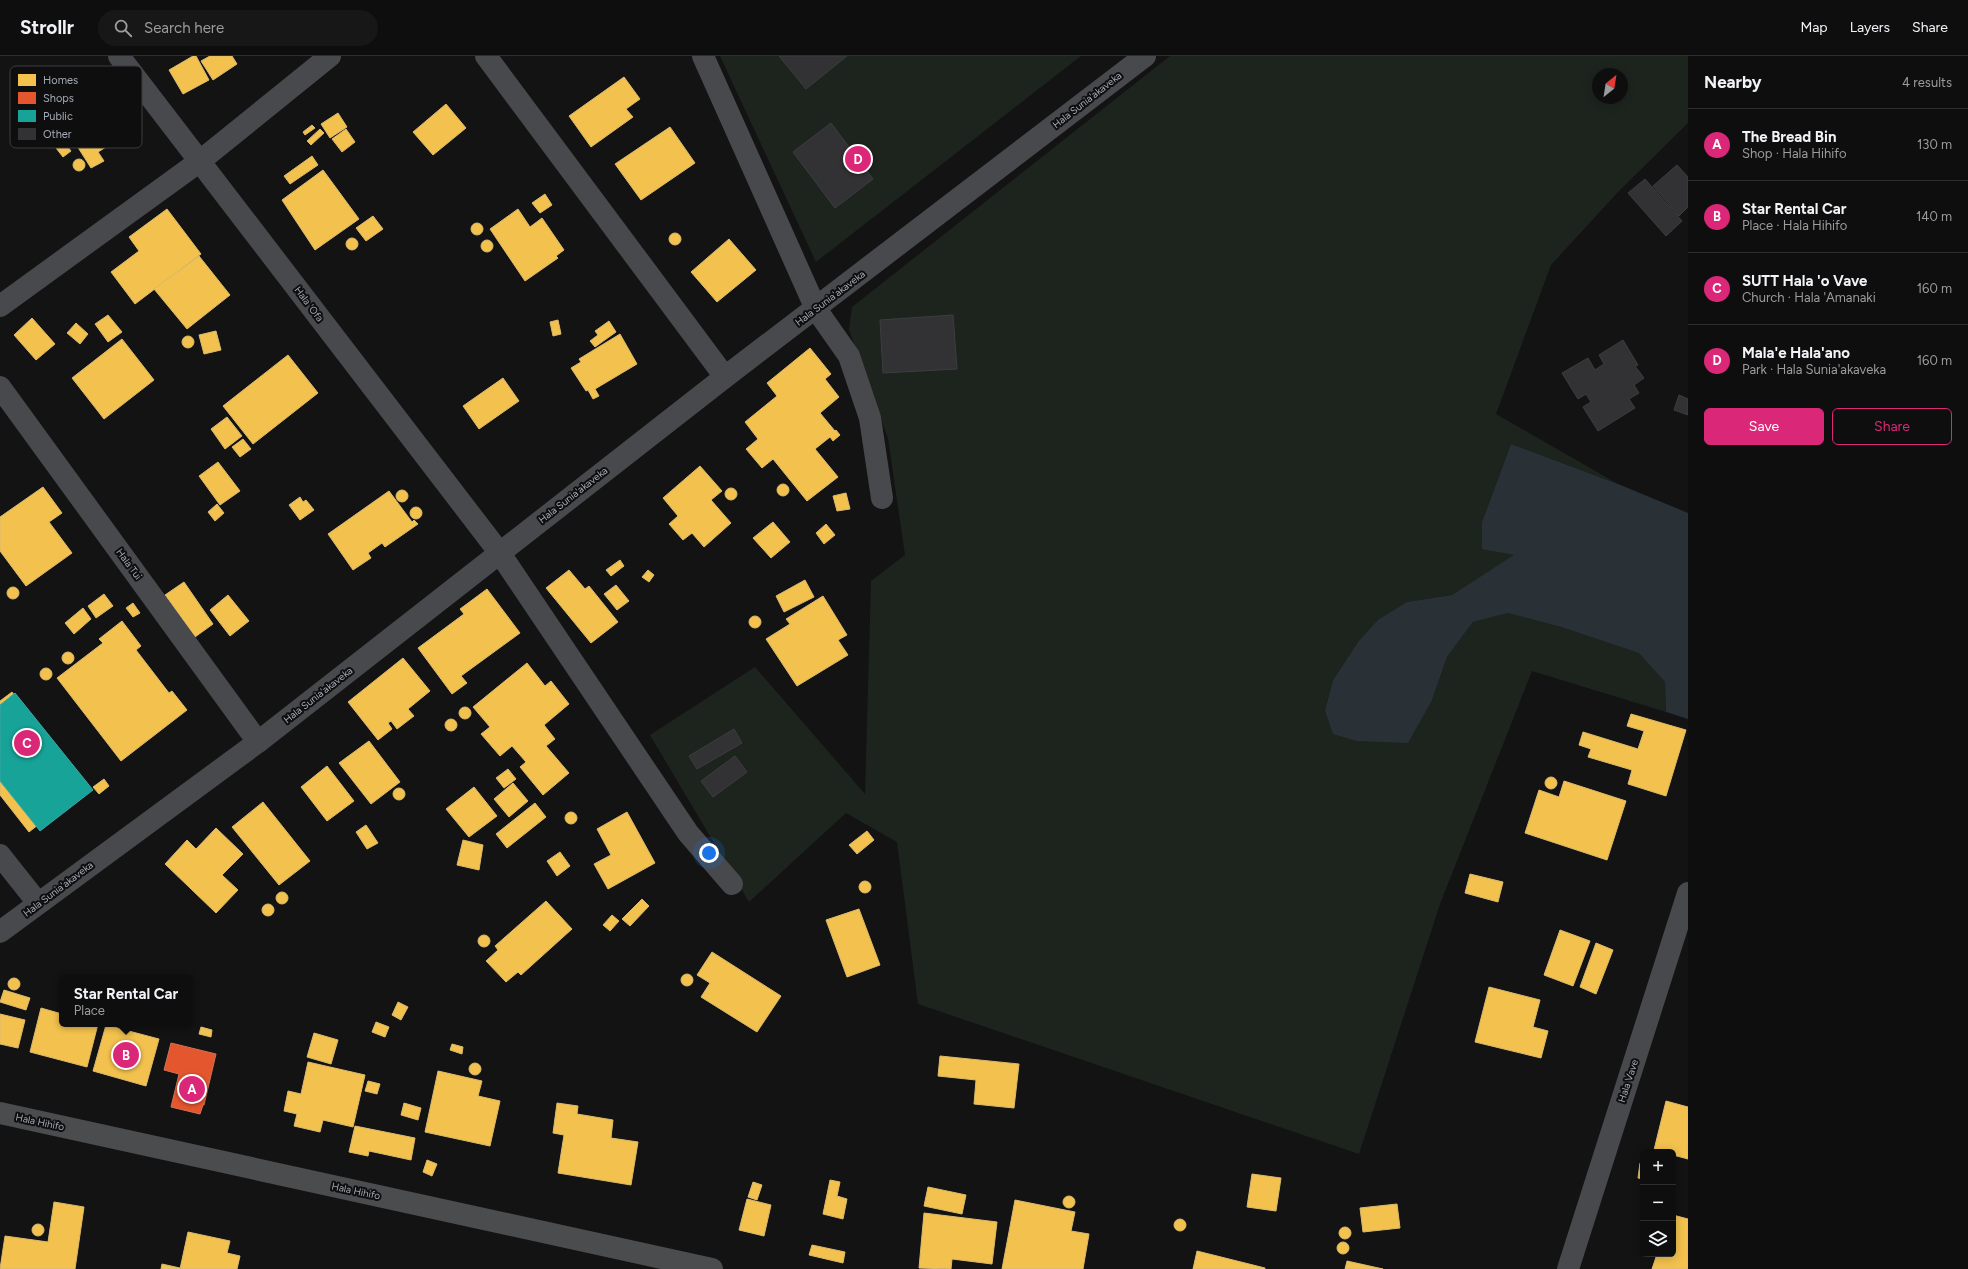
<!DOCTYPE html>
<meta charset="utf-8">
<style>
:root{--surface:#0e0e0f;--page:#171718;--text:#f1f3f6;--muted:#9b9c9e;--line:#2e2e2f;--accent:#db2777}
body{margin:0;font-family:Figtree,sans-serif;background:var(--page);color:var(--text)}
.controls{position:absolute;right:12px;bottom:12px;display:grid;overflow:hidden;border-radius:6px;box-shadow:0 2px 10px #0003}
.controls button{width:36px;height:36px;display:grid;place-items:center;padding:0;border:0;border-bottom:1px solid var(--line);background:var(--surface);color:var(--text);font:20px sans-serif}
.compass{position:absolute;left:1592px;top:12px;width:36px;height:36px;border-radius:50%;background:var(--surface);box-shadow:0 2px 10px #0003;rotate:30deg}
.you{position:absolute;left:709px;top:797px;width:14px;height:14px;margin:-10px;border:3px solid #fff;border-radius:50%;background:#1a73e8;box-shadow:0 0 0 6px #1a73e833}
.badge{display:grid;place-items:center;width:26px;height:26px;border-radius:50%;background:var(--accent);color:#fff;font-size:13px;font-weight:700}
.pin{position:absolute;translate:-50% -50%;border:2px solid #fff;box-shadow:0 1px 4px #0006}
.popup{position:absolute;left:59px;top:919px;width:134px;height:52px;box-sizing:border-box;display:grid;place-content:center;border-radius:6px;background:var(--surface);filter:drop-shadow(0 1px 3px #0005);font-size:13px;white-space:nowrap;color:var(--muted)}
.popup b{font-size:15px;color:var(--text)}
.popup::after{content:'';position:absolute;left:50%;top:100%;margin-left:-8px;border:8px solid transparent;border-top-color:var(--surface)}
.list{margin:0;padding:0;list-style:none}
h2{display:flex;justify-content:space-between;align-items:center;height:52px;margin:0;padding:0 16px;font-size:17px}
h2 small{font-size:13px;font-weight:400;color:var(--muted)}
.list li{display:grid;grid-template-columns:26px 1fr auto;gap:12px;align-items:center;box-sizing:border-box;height:72px;padding:0 16px;border-top:1px solid var(--line)}
.list b{display:block;font-size:15px;white-space:nowrap}
.list p{margin:0;font-size:13px;white-space:nowrap;color:var(--muted)}
.list em{font-size:13px;font-style:normal;color:var(--muted)}
.actions{display:flex;gap:8px;padding:12px 16px}
.actions a{flex:1;padding:9px 0;border:1px solid var(--accent);border-radius:6px;text-align:center;font-size:14px;color:var(--accent)}
.actions .main{background:var(--accent);color:#fff}
.icon{flex:none;width:22px;height:22px;fill:none;stroke:currentColor;stroke-width:2;stroke-linecap:round;stroke-linejoin:round}
.map{position:relative;flex:none;width:1688px;height:1213px;overflow:hidden}
header{display:flex;align-items:center;gap:24px;box-sizing:border-box;height:56px;padding:0 20px;background:var(--surface);border-bottom:1px solid var(--line)}
header strong{font-size:19px}
nav{display:flex;gap:22px;margin-inline-start:auto;font-size:14px}
.search{width:280px;height:36px;background:var(--page);display:flex;align-items:center;gap:10px;box-sizing:border-box;padding:0 14px;border-radius:22px;color:var(--muted);font-size:15px}
main{display:flex}
aside{flex:1;background:var(--surface)}
.map>svg:first-child{display:block}
.green{fill:#1d241e;fill-rule:evenodd}
.water{fill:#293137}
.homes{fill:#f2c14e;stroke:#dbba6d}
.shops{fill:#e4572e;stroke:#d17056}
.public{fill:#17a398;stroke:#41a5a1}
.building{fill:#323234;stroke:#3c3d40}
.lines{fill:none;stroke-linecap:round;stroke-linejoin:round}
.minor{stroke:#48494c;stroke-width:22}
.tertiary{stroke:#48494c;stroke-width:22}
.primary{stroke:#4a4c4e;stroke-width:22}
.labels{text-anchor:middle;dominant-baseline:central;stroke-width:4;stroke-linejoin:round;paint-order:stroke}
.street-label{font-size:10px;fill:#a4aab5;stroke:#0e0e0f}
.key{fill:#0e0e0f;stroke:#3b3d41;stroke-width:1}
.key-label{font-size:11px;fill:#a4aab5}
</style>
<header>
<strong>Strollr</strong>
<div class="search"><svg class="icon" aria-label="search" viewBox="0 0 24 24"><circle cx="10" cy="10" r="6"/><path d="M15 15l6 6"/></svg>Search here</div>
<nav><a>Map</a><a>Layers</a><a>Share</a></nav>
</header>
<main>
<div class="map">
<svg width="1688" height="1213" viewBox="0 0 1688 1213">
<rect width="100%" height="100%" fill="#131314"/>
<!-- green -->
<g class="green">
<path d="M720,0H1081L816,206Z"/>
<path d="M1170,0H1688V67L1618,136L1551,209L1496,358L1618,428L1511,388L1482,466V492L1515,499L1452,539L1407,546L1358,586L1333,624L1325,654L1357,685H1381L1432,644L1447,601L1473,566L1508,557L1561,571L1640,597L1665,626L1666,656L1532,615L1440,848L1359,1098L918,948L897,786L846,757L749,846L650,679L755,611L865,738L871,525L905,499L888,382L849,274L852,251ZM1598,18H1622V42H1598Z"/>
</g>
<!-- water -->
<path class="water" d="M1511,388L1618,428L1688,457V663L1666,656L1665,626L1639,597L1561,571L1508,557L1473,566L1447,601L1432,644L1408,687L1357,685L1333,678L1325,654L1333,624L1358,586L1378,564L1407,546L1452,539L1514,499L1482,493V466Z"/>
<!-- homes -->
<g class="homes">
<path d="M193,0H196L209,24L183,38L169,14Z"/>
<path d="M210,0H232L237,8L213,24L201,5Z"/>
<path d="M624,21L640,43L626,53L633,61L591,91L569,60Z"/>
<path d="M97,31L117,62L126,57L133,67L124,73L127,78L98,96L104,105L91,112L72,82L84,74L66,50Z"/>
<path d="M446,48L466,72L433,99L413,76Z"/>
<path d="M338,57L347,71L330,82L321,68Z"/>
<path d="M312,69L315,72L305,79L303,76Z"/>
<path d="M670,71L695,107L641,144L615,108Z"/>
<path d="M320,73L324,77L311,89L307,85Z"/>
<path d="M346,73L355,86L342,96L332,83Z"/>
<path d="M64,86L71,95L63,101L56,92Z"/>
<path d="M312,100L318,109L290,128L284,120Z"/>
<circle cx="79" cy="109" r="6"/>
<path d="M323,114L359,163L315,194L282,144Z"/>
<path d="M545,138L552,149L540,157L532,147Z"/>
<path d="M167,153L201,198L135,248L111,216L139,195L129,181Z"/>
<path d="M518,153L530,171L542,162L564,194L556,200L558,202L525,225L490,173Z"/>
<path d="M373,160L383,173L366,185L356,172Z"/>
<circle cx="477" cy="173" r="6"/>
<circle cx="675" cy="183" r="6"/>
<circle cx="352" cy="188" r="6"/>
<path d="M729,183L756,214L717,246L691,216Z"/>
<circle cx="487" cy="190" r="6"/>
<path d="M199,200L230,239L187,273L154,233Z"/>
<path d="M108,259L122,276L108,286L95,268Z"/>
<path d="M32,262L55,288L36,304L14,279Z"/>
<path d="M558,264L561,278L553,280L550,266Z"/>
<path d="M609,265L616,276L595,291L590,285L598,279L595,275Z"/>
<path d="M76,267L88,278L80,288L67,277Z"/>
<path d="M216,275L221,294L204,298L199,279Z"/>
<path d="M620,278L637,308L595,333L599,340L593,343L588,334L586,335L571,312L581,306L579,303Z"/>
<circle cx="188" cy="286" r="6"/>
<path d="M122,283L154,324L104,363L72,322Z"/>
<path d="M810,292L831,318L825,323L839,341L820,357L835,375L836,374L840,379L833,385L830,381L815,393L838,421L807,445L773,403L762,412L746,393L758,383L745,366L777,340L767,327Z"/>
<path d="M288,299L318,337L253,388L223,350Z"/>
<path d="M503,322L519,345L479,373L463,350Z"/>
<path d="M227,361L242,380L225,393L211,373Z"/>
<path d="M243,383L251,393L240,401L232,391Z"/>
<path d="M218,406L240,435L220,449L199,420Z"/>
<path d="M700,410L722,435L711,444L731,467L704,491L692,477L683,484L669,468L678,460L663,442Z"/>
<circle cx="783" cy="434" r="6"/>
<path d="M43,431L62,457L49,466L72,497L26,530L0,495V461Z"/>
<circle cx="731" cy="438" r="6"/>
<circle cx="402" cy="440" r="6"/>
<path d="M389,435L412,466L414,464L418,468L385,491L382,487L368,497L371,502L353,514L328,478Z"/>
<path d="M846,437L850,453L837,455L833,440Z"/>
<path d="M300,441L303,446L306,444L314,454L300,464L289,449Z"/>
<path d="M217,448L224,457L215,465L208,456Z"/>
<circle cx="416" cy="457" r="6"/>
<path d="M773,466L790,486L771,502L753,482Z"/>
<path d="M826,468L835,479L824,488L816,477Z"/>
<path d="M620,504L624,510L611,520L606,514Z"/>
<path d="M569,514L585,533L589,530L618,566L591,587L546,532Z"/>
<path d="M648,514L654,519L649,526L642,521Z"/>
<path d="M805,524L814,541L784,556L776,540Z"/>
<path d="M184,526L213,568L195,581L165,539Z"/>
<path d="M616,529L629,545L617,554L604,538Z"/>
<circle cx="13" cy="537" r="6"/>
<path d="M487,533L520,577L461,620L467,627L452,638L418,592L464,558L460,553Z"/>
<path d="M104,538L113,550L96,562L88,550Z"/>
<path d="M228,539L249,565L230,580L210,554Z"/>
<path d="M823,540L847,579L838,584L848,599L797,630L766,583L790,568L786,563Z"/>
<path d="M133,547L140,557L133,561L126,552Z"/>
<path d="M83,552L91,563L74,578L65,567Z"/>
<circle cx="755" cy="566" r="6"/>
<path d="M122,565L141,590L136,594L169,637L172,635L187,654L121,705L57,622L103,587L99,583Z"/>
<circle cx="68" cy="602" r="6"/>
<path d="M403,602L430,635L408,653L414,660L397,673L391,665L388,667L392,673L378,684L348,646Z"/>
<path d="M527,607L545,630L551,625L569,648L544,669L555,683L546,690L569,717L543,739L520,711L526,706L512,690L500,700L481,678L490,671L473,651Z"/>
<circle cx="46" cy="618" r="6"/>
<path d="M12,636L23,651L18,655L81,735L29,776L0,739V645Z"/>
<circle cx="465" cy="657" r="6"/>
<path d="M1631,658L1686,674L1666,740L1628,728L1632,714L1588,701L1591,693L1579,689L1583,676L1638,693L1644,675L1627,670Z"/>
<circle cx="451" cy="669" r="6"/>
<path d="M369,685L400,726L371,748L339,707Z"/>
<path d="M327,710L354,745L327,765L301,731Z"/>
<path d="M508,713L516,723L504,732L496,722Z"/>
<circle cx="1551" cy="727" r="6"/>
<path d="M104,723L109,730L99,738L93,731Z"/>
<path d="M1564,725L1626,745L1607,804L1525,777L1539,734L1559,741Z"/>
<path d="M513,727L528,745L509,761L494,743Z"/>
<path d="M474,731L497,760L469,781L446,753Z"/>
<circle cx="399" cy="738" r="6"/>
<path d="M263,746L310,805L279,829L232,771Z"/>
<path d="M535,747L546,761L507,792L496,778Z"/>
<circle cx="571" cy="762" r="6"/>
<path d="M627,756L655,807L608,833L594,808L611,799L597,773Z"/>
<path d="M366,769L378,787L367,793L356,776Z"/>
<path d="M216,772L243,798L222,819L238,834L216,857L165,808L187,784L196,793Z"/>
<path d="M867,775L874,784L857,798L849,789Z"/>
<path d="M463,784L483,789L479,814L457,809Z"/>
<path d="M560,796L570,810L557,820L547,805Z"/>
<path d="M1470,818L1503,826L1498,846L1465,837Z"/>
<circle cx="865" cy="831" r="6"/>
<circle cx="282" cy="842" r="6"/>
<path d="M642,843L649,850L630,870L622,863Z"/>
<path d="M546,845L572,873L521,919L518,916L506,926L486,905L498,894L495,890Z"/>
<circle cx="268" cy="854" r="6"/>
<path d="M859,853L880,909L847,921L826,864Z"/>
<path d="M612,859L619,865L610,875L603,869Z"/>
<path d="M1560,874L1590,885L1573,930L1544,919Z"/>
<circle cx="484" cy="885" r="6"/>
<path d="M1596,887L1613,894L1596,938L1580,931Z"/>
<path d="M712,896L781,940L757,976L701,941L710,927L697,919Z"/>
<circle cx="687" cy="924" r="6"/>
<circle cx="14" cy="928" r="6"/>
<path d="M1489,931L1540,944L1533,971L1548,975L1541,1002L1475,986Z"/>
<path d="M4,934L30,942L26,954L0,946Z"/>
<path d="M398,946L408,951L401,964L392,959Z"/>
<path d="M41,952L62,958V968H98L87,1011L30,996Z"/>
<path d="M0,958L25,964L18,992L0,988Z"/>
<path d="M376,966L389,971L385,981L372,976Z"/>
<path d="M106,969L159,983L146,1030L93,1015Z"/>
<path d="M201,971L212,974L211,981L199,978Z"/>
<path d="M314,977L338,984L331,1008L307,1001Z"/>
<path d="M452,988L463,991L462,998L450,994Z"/>
<path d="M940,1000L1019,1008L1014,1052L974,1048L976,1024L938,1020Z"/>
<path d="M308,1006L365,1019L353,1071L323,1064L320,1076L294,1070L297,1058L284,1055L288,1035L301,1038Z"/>
<circle cx="475" cy="1013" r="6"/>
<path d="M438,1015L482,1025L478,1040L500,1045L490,1090L425,1076Z"/>
<path d="M368,1025L380,1028L377,1038L365,1035Z"/>
<path d="M1666,1045L1688,1051V1103L1673,1099V1096L1654,1094Z"/>
<path d="M404,1047L421,1052L418,1064L401,1059Z"/>
<path d="M557,1047L578,1050L577,1058L613,1064L611,1082L638,1086L631,1129L558,1117L564,1079L553,1077Z"/>
<path d="M355,1070L415,1082L411,1104L369,1095L368,1100L349,1096Z"/>
<path d="M427,1104L437,1108L432,1120L423,1116Z"/>
<path d="M1640,1107L1643,1108V1123L1638,1122Z"/>
<path d="M1252,1118L1281,1122L1276,1155L1247,1151Z"/>
<path d="M830,1124L840,1126L837,1140L847,1143L843,1163L823,1158Z"/>
<path d="M753,1126L762,1129L757,1144L748,1141Z"/>
<path d="M928,1131L966,1139L962,1158L924,1150Z"/>
<circle cx="1069" cy="1146" r="6"/>
<path d="M747,1143L771,1149L764,1180L739,1174Z"/>
<path d="M1015,1144L1075,1156L1071,1175L1089,1178L1083,1213H1002Z"/>
<path d="M54,1146L84,1151L75,1213H0L5,1180L48,1186Z"/>
<path d="M1397,1148L1400,1172L1363,1176L1360,1152Z"/>
<path d="M924,1157L997,1166L992,1208L952,1203L951,1213L919,1212Z"/>
<path d="M1673,1159L1688,1163V1213H1652L1657,1198H1673Z"/>
<circle cx="1180" cy="1169" r="6"/>
<circle cx="38" cy="1174" r="6"/>
<circle cx="1345" cy="1177" r="6"/>
<path d="M188,1176L230,1185L227,1197L240,1200L237,1213H180Z"/>
<circle cx="1343" cy="1192" r="6"/>
<path d="M812,1189L845,1196L843,1207L809,1199Z"/>
<path d="M1197,1195L1265,1212V1213H1193Z"/>
<path d="M1347,1205L1383,1213H1345Z"/>
<path d="M162,1208L180,1212L179,1213H161Z"/>
</g>
<!-- shops -->
<path class="shops" d="M171,987L216,998L204,1049H203L200,1058L171,1051L179,1018L164,1014Z"/>
<!-- public -->
<path class="public" d="M15,637L93,734L40,775L0,725V649Z"/>
<!-- building -->
<g class="building">
<path d="M779,0H847L806,33Z"/>
<path d="M831,67L873,123L835,152L793,96Z"/>
<path d="M1677,109L1688,121V151L1679,160L1653,130Z"/>
<path d="M1645,123L1682,165L1666,180L1628,137Z"/>
<path d="M953,259L957,313L883,317L880,264Z"/>
<path d="M1623,284L1638,309L1635,310L1644,322L1634,329L1639,337L1629,343L1635,352L1598,375L1583,351L1591,346L1586,338L1578,343L1562,317L1588,302L1595,314L1604,308L1599,299Z"/>
<path d="M1679,339L1688,343V359L1674,354Z"/>
<path d="M734,673L742,687L697,713L689,700Z"/>
<path d="M735,700L747,716L713,741L701,725Z"/>
</g>
<g class="lines">
<!-- minor -->
<g class="minor">
<path d="M119,0L499,496L688,777L732,828"/>
<path d="M486,0L725,321"/>
<path d="M703,0L816,253L849,300L870,362L882,442"/>
<path d="M0,250L200,105L330,0"/>
<path d="M0,331L258,686"/>
<path d="M0,799L38,847"/>
<path d="M1568,1213L1688,837"/>
</g>
<!-- tertiary -->
<path class="tertiary" d="M0,876L258,686L725,321L1145,0"/>
<!-- primary -->
<path class="primary" d="M0,1057L712,1213"/>
</g>
<g class="labels">
<!-- street labels -->
<g class="street-label">
<text transform="translate(1087 44) rotate(-38)">Hala Sunia'akaveka</text>
<text transform="translate(830 242) rotate(-37)">Hala Sunia'akaveka</text>
<text transform="translate(309 248) rotate(53)">Hala 'Ofa</text>
<text transform="translate(573 439) rotate(-38)">Hala Sunia'akaveka</text>
<text transform="translate(129 508) rotate(54)">Hala Tui</text>
<text transform="translate(318 639) rotate(-38)">Hala Sunia'akaveka</text>
<text transform="translate(58 833) rotate(-37)">Hala Sunia'akaveka</text>
<text transform="translate(1628 1025) rotate(-72)">Hala Vave</text>
<text transform="translate(40 1066) rotate(12)">Hala Hihifo</text>
<text transform="translate(356 1135) rotate(12)">Hala Hihifo</text>
</g>
</g>
<!-- legend -->
<rect x="10" y="10" width="132" height="82" rx="6" class="key"/>
<rect x="18" y="18" width="18" height="12" fill="#f2c14e"/>
<rect x="18" y="36" width="18" height="12" fill="#e4572e"/>
<rect x="18" y="54" width="18" height="12" fill="#17a398"/>
<rect x="18" y="72" width="18" height="12" fill="#323234"/>
<g class="key-label">
<text x="43" y="28">Homes</text>
<text x="43" y="46">Shops</text>
<text x="43" y="64">Public</text>
<text x="43" y="82">Other</text>
</g>
</svg>
<div class="controls">
<button>+</button>
<button>−</button>
<button><svg class="icon" aria-label="layers" viewBox="0 0 24 24"><path d="M12 4l9 5-9 5-9-5zM3 14l9 5 9-5"/></svg></button>
</div>
<svg class="compass" viewBox="-18 -18 36 36"><path d="M0-13l5 13h-10z" fill="#e53935"/><path d="M0 13l5-13h-10z" fill="#9b9c9e"/></svg>
<div class="you"></div>
<div class="pin badge" style="left:192px;top:1033px">A</div>
<div class="pin badge" style="left:126px;top:999px">B</div>
<div class="popup"><b>Star Rental Car</b>Place</div>
<div class="pin badge" style="left:27px;top:687px">C</div>
<div class="pin badge" style="left:858px;top:103px">D</div>
</div>
<aside>
<h2>Nearby<small>4 results</small></h2>
<ul class="list">
<li><span class="badge">A</span><div><b>The Bread Bin</b><p>Shop · Hala Hihifo</p></div><em>130 m</em></li>
<li><span class="badge">B</span><div><b>Star Rental Car</b><p>Place · Hala Hihifo</p></div><em>140 m</em></li>
<li><span class="badge">C</span><div><b>SUTT Hala 'o Vave</b><p>Church · Hala 'Amanaki</p></div><em>160 m</em></li>
<li><span class="badge">D</span><div><b>Mala'e Hala'ano</b><p>Park · Hala Sunia'akaveka</p></div><em>160 m</em></li>
</ul>
<div class="actions"><a class="main">Save</a><a>Share</a></div>
</aside>
</main>
